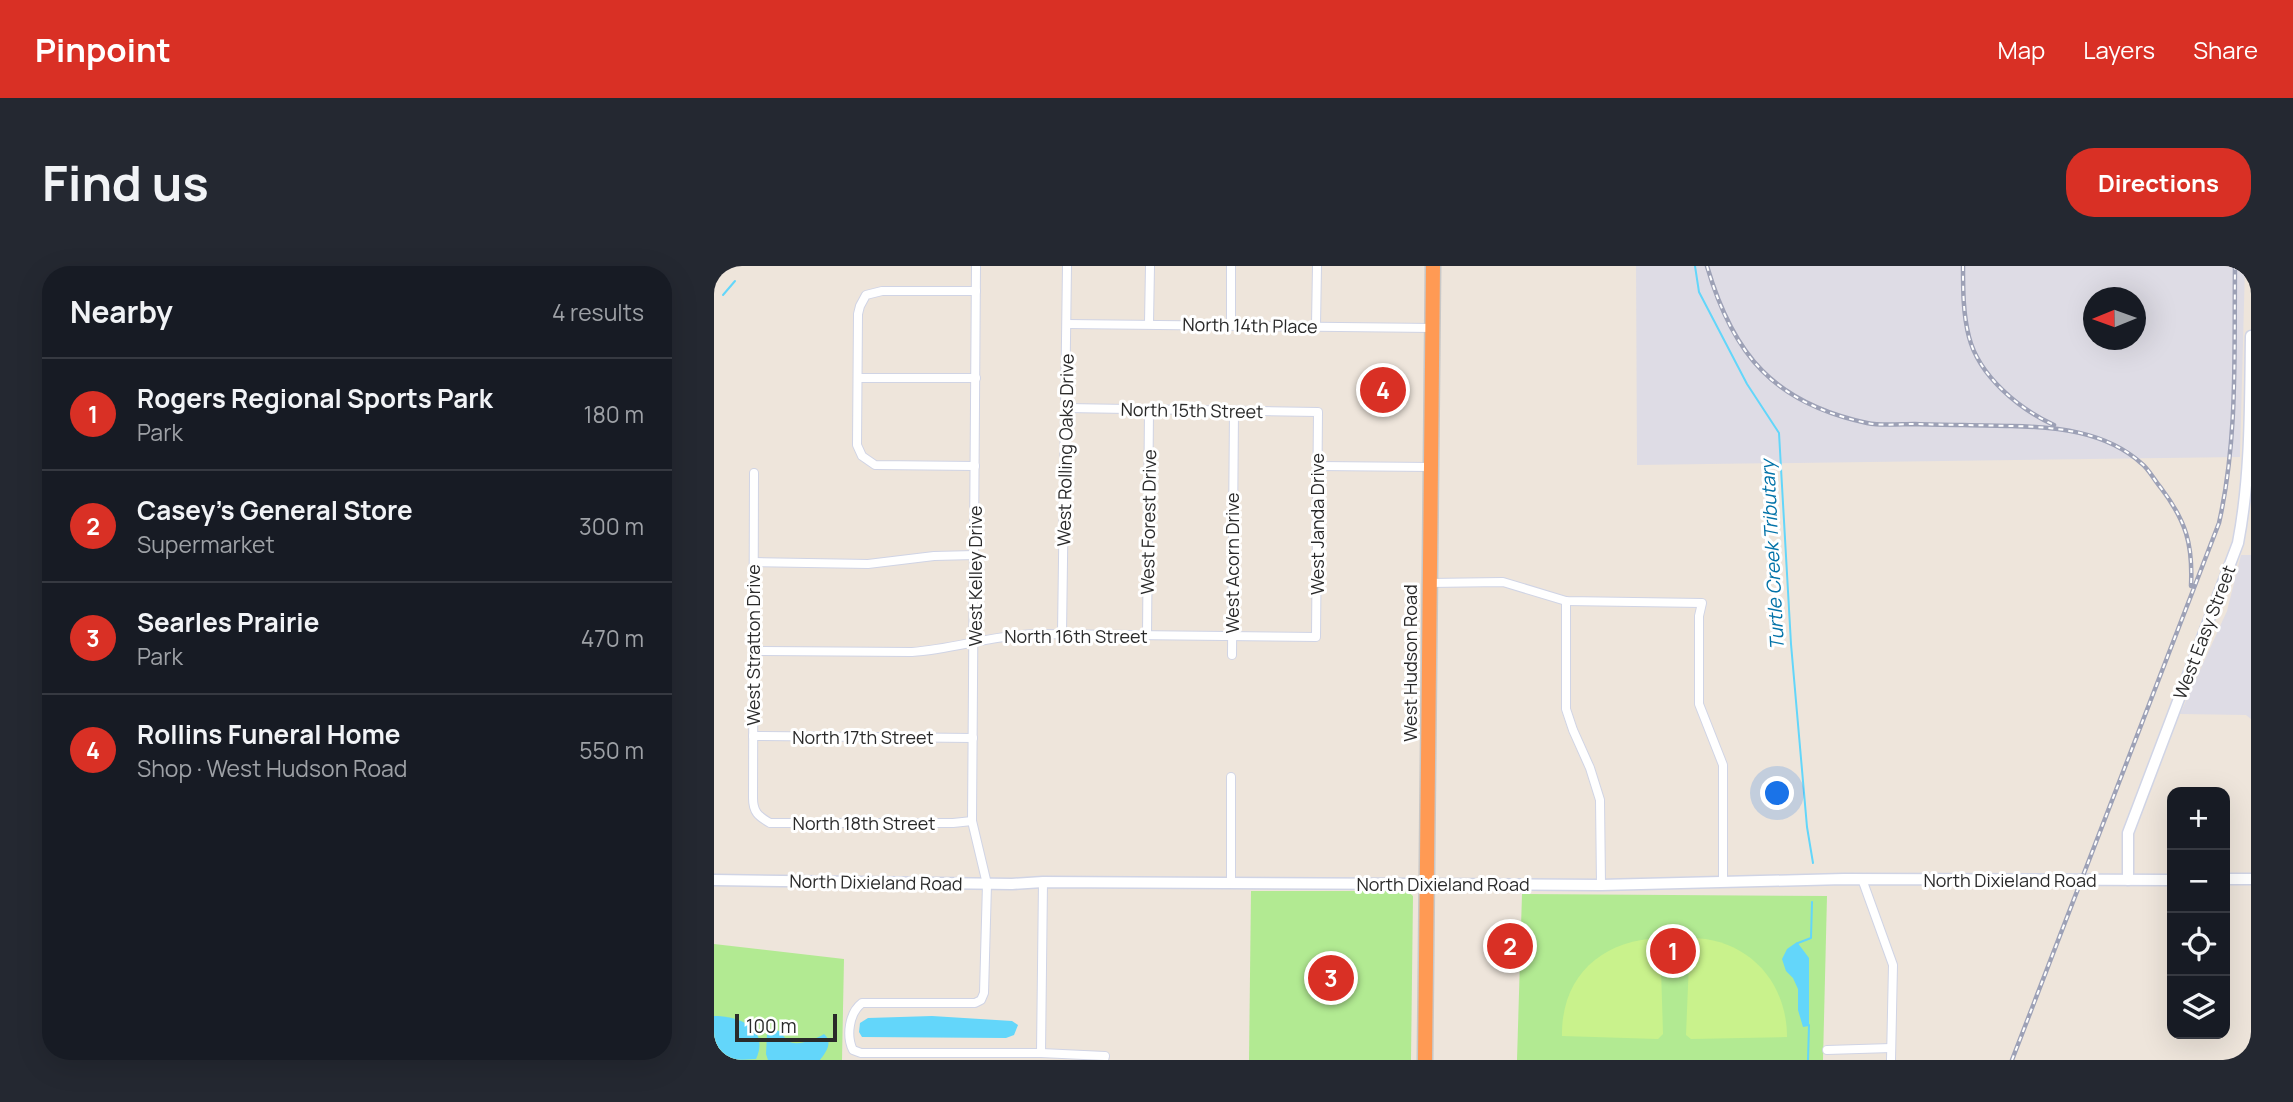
<!DOCTYPE html>
<meta charset="utf-8">
<style>
:root{--surface:#171b24;--page:#242831;--text:#f1f3f6;--muted:#9ea1a6;--line:#363941;--accent:#d93025}
body{margin:0;font-family:Manrope,sans-serif;background:var(--page);color:var(--text)}
.controls{position:absolute;right:21px;bottom:21px;display:grid;overflow:hidden;border-radius:14px;box-shadow:0 7px 28px #0002}
.controls button{width:63px;height:63px;display:grid;place-items:center;padding:0;border:0;border-bottom:2px solid var(--line);background:var(--surface);color:var(--text);font:35px sans-serif}
.compass{position:absolute;left:1369px;top:21px;width:63px;height:63px;border-radius:50%;background:var(--surface);box-shadow:0 7px 28px #0002;rotate:269deg}
.scale{position:absolute;left:21px;bottom:18px;width:102px;box-sizing:border-box;padding-left:7px;border:4px solid #2a2a2a;border-top:0;font-size:19px;line-height:24px;white-space:nowrap;color:#2a2a2a;-webkit-text-stroke:5px #fff;paint-order:stroke}
.you{position:absolute;left:1064px;top:528px;width:24px;height:24px;margin:-18px;border:5px solid #fff;border-radius:50%;background:#1a73e8;box-shadow:0 0 0 10px #1a73e833}
.badge{display:grid;place-items:center;width:46px;height:46px;border-radius:50%;background:var(--accent);color:#fff;font-size:23px;font-weight:700}
.pin{position:absolute;translate:-50% -50%;border:4px solid #fff;box-shadow:0 2px 7px #0006}
.list{margin:0;padding:0;list-style:none}
h2{display:flex;justify-content:space-between;align-items:center;height:91px;margin:0;padding:0 28px;font-size:30px}
h2 small{font-size:23px;font-weight:400;color:var(--muted)}
.list li{display:grid;grid-template-columns:46px 1fr auto;gap:21px;align-items:center;box-sizing:border-box;height:112px;padding:0 28px;border-top:2px solid var(--line)}
.list b{display:block;font-size:26px;white-space:nowrap}
.list p{margin:0;font-size:23px;white-space:nowrap;color:var(--muted)}
.list em{font-size:23px;font-style:normal;color:var(--muted)}
.icon{flex:none;width:38px;height:38px;fill:none;stroke:currentColor;stroke-width:2;stroke-linecap:round;stroke-linejoin:round}
.map{position:relative;flex:none;width:1537px;height:794px;overflow:hidden;border-radius:28px}
header{display:flex;align-items:center;gap:42px;box-sizing:border-box;height:98px;padding:0 35px;background:var(--accent);color:#fff}
header strong{font-size:33px}
nav{display:flex;gap:38px;margin-inline-start:auto;font-size:24px}
.intro{display:flex;align-items:center;justify-content:space-between;box-sizing:border-box;height:168px;padding:0 42px}
h1{margin:0;font-size:49px}
.button{padding:18px 32px;border-radius:28px;background:var(--accent);color:#fff;font-size:24px;font-weight:700}
main{display:flex;gap:42px;padding:0 42px}
aside{flex:1;background:var(--surface);border-radius:28px;box-shadow:0 7px 28px #0002}
.map>svg:first-child{display:block}
.industrial{fill:#dedce5;fill-rule:evenodd}
.green{fill:#b2ea92}
.pitch{fill:#c9f28c}
.water{fill:#63d6fa}
.lines{fill:none;stroke-linecap:round;stroke-linejoin:round}
.stream{stroke:#63d6fa;stroke-width:2}
.street-casing{stroke:#d0d4e5;stroke-width:10}
.secondary-casing{stroke:#d0d4e5;stroke-width:13}
.highway-casing{stroke:#c8c8c8;stroke-width:17}
.street{stroke:#fff;stroke-width:8}
.secondary{stroke:#fff;stroke-width:10}
.highway{stroke:#ff9a54;stroke-width:14}
.rail-casing{stroke:#9da1b6;stroke-width:4.5}
.rail{stroke:#fff;stroke-width:2;stroke-dasharray:5;stroke-linecap:butt}
.labels{text-anchor:middle;dominant-baseline:central;stroke-width:6;stroke-linejoin:round;paint-order:stroke}
.street-label{font-size:18px;fill:#2a2a2a;stroke:#fff}
.water-label{font-size:19px;font-style:italic;fill:#0172a8;stroke:#fff}
</style>
<header>
<strong>Pinpoint</strong>
<nav><a>Map</a><a>Layers</a><a>Share</a></nav>
</header>
<div class="intro"><h1>Find us</h1><a class="button">Directions</a></div>
<main>
<aside>
<h2>Nearby<small>4 results</small></h2>
<ul class="list">
<li><span class="badge">1</span><div><b>Rogers Regional Sports Park</b><p>Park</p></div><em>180 m</em></li>
<li><span class="badge">2</span><div><b>Casey's General Store</b><p>Supermarket</p></div><em>300 m</em></li>
<li><span class="badge">3</span><div><b>Searles Prairie</b><p>Park</p></div><em>470 m</em></li>
<li><span class="badge">4</span><div><b>Rollins Funeral Home</b><p>Shop · West Hudson Road</p></div><em>550 m</em></li>
</ul>
</aside>
<div class="map">
<svg width="1537" height="794" viewBox="0 0 1537 794">
<rect width="100%" height="100%" fill="#eee5db"/>
<!-- industrial -->
<g class="industrial">
<path d="M922,0H1531L1526,191L923,199ZM1380,32H1422V74H1380Z"/>
<path d="M1527,289H1537V453L1532,449L1466,448L1513,345Z"/>
</g>
<!-- green -->
<g class="green">
<path d="M537,625H693L699,630L697,794H535Z"/>
<path d="M808,628L1113,630L1109,794H803Z"/>
<path d="M0,678L130,693L128,794H0Z"/>
</g>
<!-- pitch -->
<g class="pitch">
<path d="M946,672L949,768L944,773L848,770C847,709 889,674 946,672Z"/>
<path d="M976,672C1033,672 1073,715 1073,771L977,773L972,769Z"/>
</g>
<!-- water -->
<g class="water">
<path d="M1083,676L1095,692V760L1089,761L1084,744V723L1079,712L1072,705L1068,693L1073,683Z"/>
<path d="M0,750C25,750 56,762 42,793L23,794L0,790Z"/>
<path d="M218,750L298,755L304,759L300,769L292,772L148,771L145,766L146,757L154,752Z"/>
<path d="M58,764L66,765C69,768 70,772 74,775C83,781 102,773 110,768C119,776 113,785 106,794H54L52,788L53,768Z"/>
</g>
<g class="lines">
<!-- stream -->
<g class="stream">
<path d="M981,0L985,26L1033,118L1065,167L1077,378L1093,561L1099,597"/>
<path d="M9,29L21,15"/>
<path d="M1084,677L1097,672L1098,636"/>
<path d="M1094,794L1095,759"/>
</g>
<defs>
<g id="street">
<path d="M262,0L258,555L273,618L270,727L267,734L261,737H148C135,747 132,770 139,784L147,787H327L391,790L390,794"/>
<path d="M435,57L436,0"/>
<path d="M353,58L719,62"/>
<path d="M517,58V0"/>
<path d="M602,59L603,0"/>
<path d="M144,112H262"/>
<path d="M261,200L161,199L148,190L143,179L144,48L146,40L152,29L168,25H262"/>
<path d="M604,200L717,201"/>
<path d="M40,207L39,532C39,546 44,550 56,557H239L258,555"/>
<path d="M40,296L154,298L220,290L261,289"/>
<path d="M715,317L789,316L852,335L988,337L985,350V438L1009,499V615"/>
<path d="M852,335V443L859,464L876,502L886,534L887,619"/>
<path d="M348,368L353,0"/>
<path d="M433,369L435,144"/>
<path d="M39,385L198,386C240,383 279,369 322,368L602,371L604,146L352,142"/>
<path d="M518,389L520,144"/>
<path d="M39,470L259,472"/>
<path d="M1148,613L1179,699L1177,794"/>
<path d="M517,617V511"/>
<path d="M1113,784L1177,782"/>
<path d="M327,787L329,616"/>
</g>
<g id="secondary">
<path d="M1511,613H1537"/>
<path d="M0,614L298,618L329,616L887,619L1130,613L1458,614"/>
<path d="M1414,614V567L1524,277C1537,209 1536,139 1537,70"/>
</g>
<path id="highway" d="M711,794L719,0"/>
</defs>
<!-- street casing -->
<use href="#street" class="street-casing"/>
<!-- secondary casing -->
<use href="#secondary" class="secondary-casing"/>
<!-- highway casing -->
<use href="#highway" class="highway-casing"/>
<!-- street -->
<use href="#street" class="street"/>
<!-- secondary -->
<use href="#secondary" class="secondary"/>
<!-- highway -->
<use href="#highway" class="highway"/>
<defs>
<g id="rail">
<path d="M993,0C1019,89 1060,137 1153,157C1168,160 1186,158 1201,158C1233,159 1265,159 1297,160C1342,161 1391,165 1427,197C1435,203 1440,214 1447,222C1472,255 1479,278 1477,320"/>
<path d="M1249,0C1249,23 1249,48 1255,71C1265,110 1305,143 1340,159"/>
<path d="M1298,794L1505,257C1524,172 1520,86 1521,0"/>
</g>
</defs>
<!-- rail casing -->
<use href="#rail" class="rail-casing"/>
<!-- rail -->
<use href="#rail" class="rail"/>
</g>
<g class="labels">
<!-- street labels -->
<g class="street-label">
<text transform="translate(536 59) rotate(1)">North 14th Place</text>
<text transform="translate(478 144) rotate(1)">North 15th Street</text>
<text transform="translate(351 184) rotate(-89)">West Rolling Oaks Drive</text>
<text transform="translate(434 256) rotate(-89)">West Forest Drive</text>
<text transform="translate(603 258) rotate(-90)">West Janda Drive</text>
<text transform="translate(518 297) rotate(-90)">West Acorn Drive</text>
<text transform="translate(261 310) rotate(-90)">West Kelley Drive</text>
<text transform="translate(1490 366) rotate(-69)">West Easy Street</text>
<text x="362" y="370">North 16th Street</text>
<text transform="translate(39 379) rotate(-90)">West Stratton Drive</text>
<text transform="translate(696 397) rotate(-90)">West Hudson Road</text>
<text x="149" y="471">North 17th Street</text>
<text x="150" y="557">North 18th Street</text>
<text x="1296" y="614">North Dixieland Road</text>
<text transform="translate(162 616) rotate(1)">North Dixieland Road</text>
<text x="729" y="618">North Dixieland Road</text>
</g>
<!-- water labels -->
<g class="water-label">
<text transform="translate(1058 289) rotate(-93)">Turtle Creek Tributary</text>
</g>
</g>
</svg>
<div class="controls">
<button>+</button>
<button>−</button>
<button><svg class="icon" aria-label="locate" viewBox="0 0 24 24"><circle cx="12" cy="12" r="6"/><path d="M12 2v4M12 18v4M2 12h4M18 12h4"/></svg></button>
<button><svg class="icon" aria-label="layers" viewBox="0 0 24 24"><path d="M12 4l9 5-9 5-9-5zM3 14l9 5 9-5"/></svg></button>
</div>
<svg class="compass" viewBox="-18 -18 36 36"><path d="M0-13l5 13h-10z" fill="#e53935"/><path d="M0 13l5-13h-10z" fill="#9ea1a6"/></svg>
<div class="scale">100 m</div>
<div class="you"></div>
<div class="pin badge" style="left:959px;top:685px">1</div>
<div class="pin badge" style="left:796px;top:680px">2</div>
<div class="pin badge" style="left:617px;top:712px">3</div>
<div class="pin badge" style="left:669px;top:124px">4</div>
</div>
</main>
